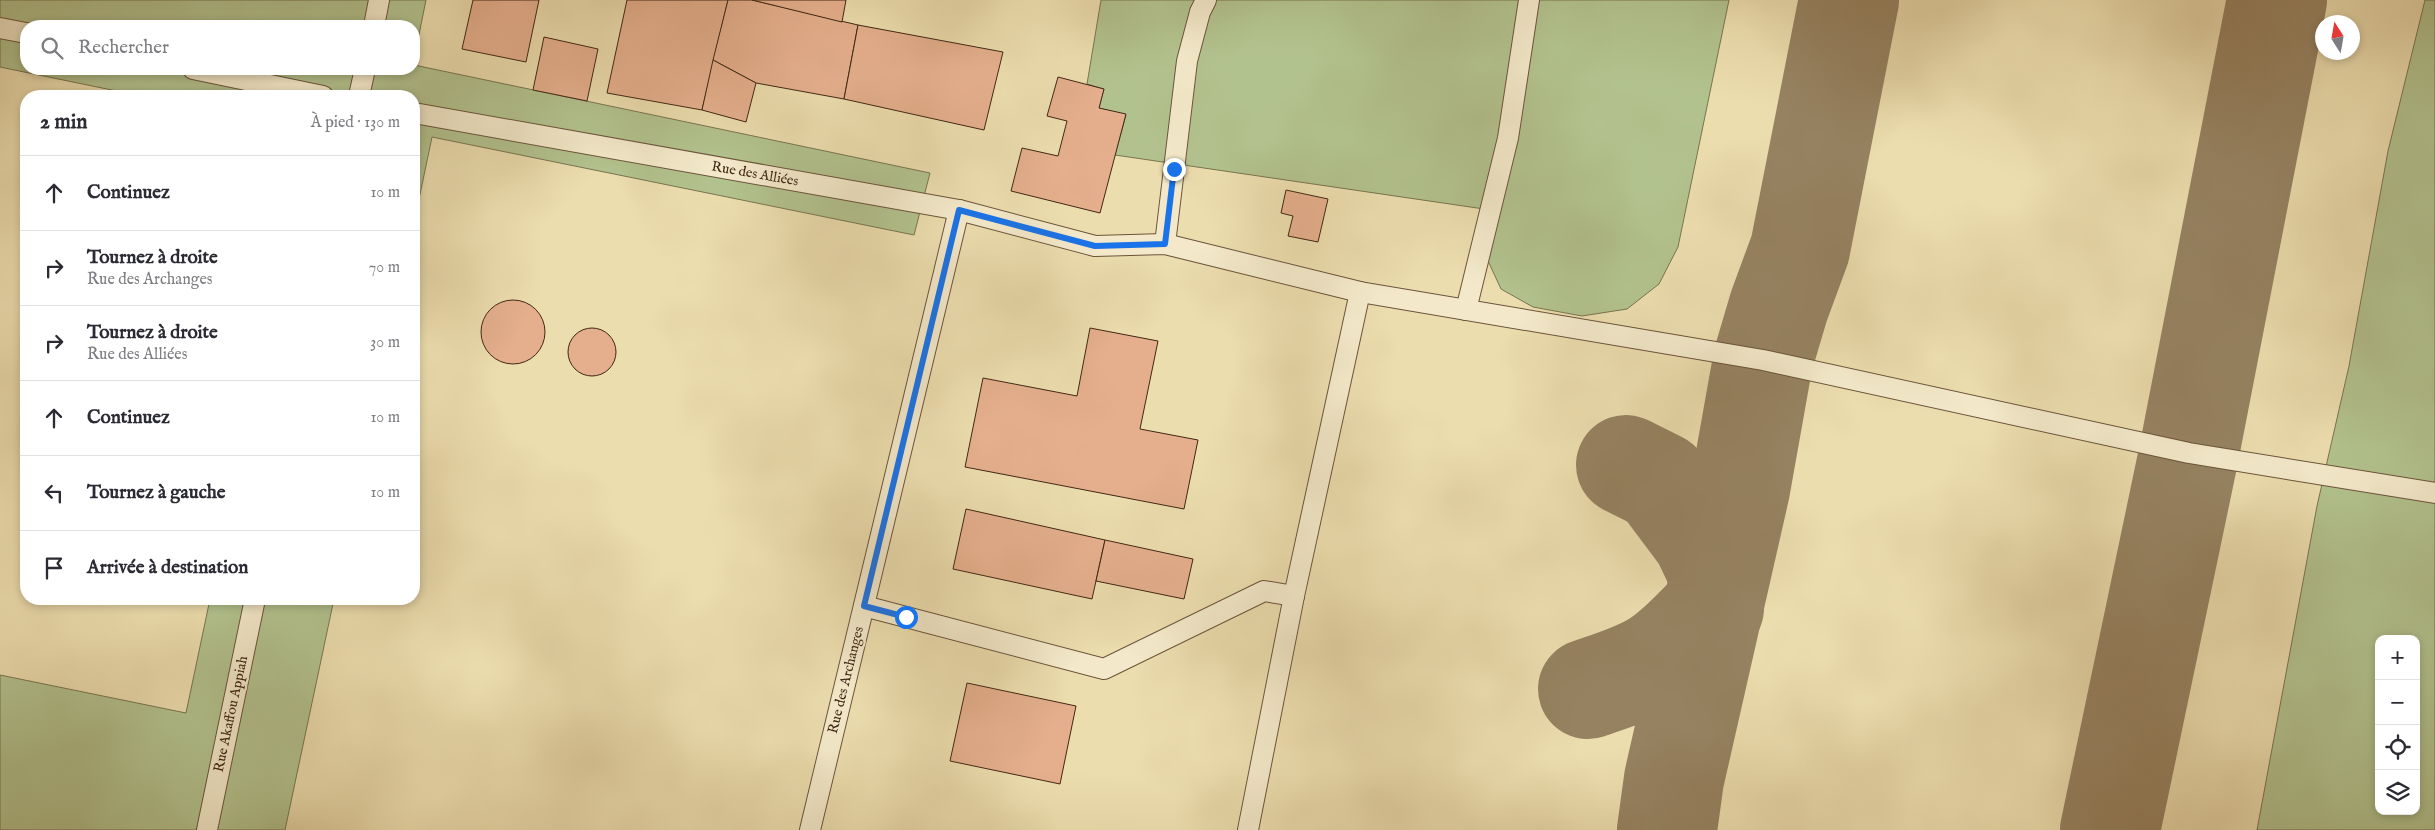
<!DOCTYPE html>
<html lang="fr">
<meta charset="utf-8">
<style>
:root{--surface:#fff;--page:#f2f2f3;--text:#2b2b33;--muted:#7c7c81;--line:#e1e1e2}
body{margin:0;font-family:"IM FELL English",serif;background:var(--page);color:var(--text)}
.controls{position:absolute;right:15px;bottom:15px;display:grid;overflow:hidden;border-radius:10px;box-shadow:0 2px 8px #0003}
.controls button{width:45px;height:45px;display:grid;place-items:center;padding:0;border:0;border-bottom:1px solid var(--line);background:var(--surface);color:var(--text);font:25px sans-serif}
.compass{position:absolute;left:2315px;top:15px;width:45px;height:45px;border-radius:50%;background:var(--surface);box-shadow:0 2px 8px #0003;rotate:349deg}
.stop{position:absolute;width:15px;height:15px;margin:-11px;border:4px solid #1a73e8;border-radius:50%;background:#fff}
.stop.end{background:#1a73e8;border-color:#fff;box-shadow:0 1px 5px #0008}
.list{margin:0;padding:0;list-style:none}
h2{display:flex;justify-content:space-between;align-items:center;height:65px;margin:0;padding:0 20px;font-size:21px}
h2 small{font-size:16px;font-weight:400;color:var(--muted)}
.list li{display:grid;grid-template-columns:32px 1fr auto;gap:15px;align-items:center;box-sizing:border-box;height:75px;padding:0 20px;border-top:1px solid var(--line)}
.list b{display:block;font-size:19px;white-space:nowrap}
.list p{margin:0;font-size:16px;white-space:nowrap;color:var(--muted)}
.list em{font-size:16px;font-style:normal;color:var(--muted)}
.icon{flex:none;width:28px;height:28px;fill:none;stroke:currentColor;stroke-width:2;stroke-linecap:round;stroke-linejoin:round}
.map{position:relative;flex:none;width:2435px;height:830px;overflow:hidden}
.search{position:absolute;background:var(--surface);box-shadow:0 2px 8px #0003;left:20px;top:20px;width:400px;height:55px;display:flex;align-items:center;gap:12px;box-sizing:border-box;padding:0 18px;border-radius:20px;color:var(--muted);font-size:19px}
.panel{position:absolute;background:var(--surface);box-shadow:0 2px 8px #0003;left:20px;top:90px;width:400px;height:515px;border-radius:20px}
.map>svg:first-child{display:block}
.green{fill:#b2c28e;stroke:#797451;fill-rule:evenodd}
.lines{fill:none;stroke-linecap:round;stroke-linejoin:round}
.taxiway{stroke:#968261;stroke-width:100}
.building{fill:#e5af8d;stroke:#402714}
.service-casing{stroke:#6b543a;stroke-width:22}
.service{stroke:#f3e9ca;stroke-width:20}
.route{stroke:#1a73e8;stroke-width:6}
.labels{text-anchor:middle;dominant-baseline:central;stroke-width:4.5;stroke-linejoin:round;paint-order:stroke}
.street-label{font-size:14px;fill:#402714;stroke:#f3e9ca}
</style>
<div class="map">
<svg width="2435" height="830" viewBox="0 0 2435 830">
<rect width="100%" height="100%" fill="#ecddae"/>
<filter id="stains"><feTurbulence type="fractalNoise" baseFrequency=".004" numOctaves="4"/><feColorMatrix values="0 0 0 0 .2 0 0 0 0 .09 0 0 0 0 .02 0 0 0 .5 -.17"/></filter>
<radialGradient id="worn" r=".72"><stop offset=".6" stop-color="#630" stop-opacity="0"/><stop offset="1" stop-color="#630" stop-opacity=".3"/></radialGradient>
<!-- green -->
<g class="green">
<path d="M0,0H426L414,59V26H26V69H414V65L930,173L914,235L432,137L414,223V96H141L0,67Z"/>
<path d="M1101,0H1729L1678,247L1659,284L1627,309L1582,316L1533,307L1501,289L1483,250L1484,209L1115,155L1126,115L1099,108L1104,89L1087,84Z"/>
<path d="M2425,0H2435V830H2257L2317,506L2349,366L2388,151ZM2379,639H2416V811H2379Z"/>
<path d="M210,599H334L285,830H0V675L186,713Z"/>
</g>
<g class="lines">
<!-- taxiway -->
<g class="taxiway">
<path d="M1626,465L1660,482L1702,538L1720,576"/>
<path d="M1588,689C1611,681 1635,674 1656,661C1678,647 1696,626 1714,608"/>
<path d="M1667,830L1674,779L1740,489L1763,360L1779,306L1800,249L1849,0"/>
<path d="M2110,830L2189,453L2277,0"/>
</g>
</g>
<!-- building -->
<g class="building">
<path d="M473,0H539L526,62L462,49Z"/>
<path d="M627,0H728L702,110L607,93Z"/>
<path d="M728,0H752L858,25L844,99L756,83L713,60Z"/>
<path d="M752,0H846L842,22Z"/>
<path d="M858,25L1003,52L984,130L844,99Z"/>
<path d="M544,37L598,49L587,101L533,90Z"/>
<path d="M713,60L756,83L746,122L702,110Z"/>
<path d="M1058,77L1104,89L1099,108L1126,114L1100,213L1011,191L1022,148L1058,156L1067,121L1047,116Z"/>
<path d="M1286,190L1328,199L1318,242L1288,236L1293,216L1281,213Z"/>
<circle cx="513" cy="332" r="32"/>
<path d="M1090,328L1158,341L1140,429L1198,440L1184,509L965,467L983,378L1077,396Z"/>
<circle cx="592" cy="352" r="24"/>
<path d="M966,509L1105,540L1092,599L953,569Z"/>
<path d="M1105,540L1193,559L1184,599L1096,581Z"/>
<path d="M967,683L1076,706L1060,784L950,761Z"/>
</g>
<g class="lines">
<defs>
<g id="service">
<path d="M374,26L379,0"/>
<path d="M0,28L26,33"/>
<path d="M193,69L323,96"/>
<path d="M359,96L365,69"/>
<path d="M414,113L959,210L1095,246L1165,244L1360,292L1763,360L2189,453L2435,493"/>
<path d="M1165,244L1187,61L1200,12L1206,0"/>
<path d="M1466,310L1508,138L1529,0"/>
<path d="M864,606L1104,669L1264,591L1294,596"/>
<path d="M207,830L255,599"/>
<path d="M810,830L959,210"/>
<path d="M1248,830L1294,596L1360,292"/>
</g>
</defs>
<!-- service casing -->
<use href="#service" class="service-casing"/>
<!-- service -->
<use href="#service" class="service"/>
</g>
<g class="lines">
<!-- route -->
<path class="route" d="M906,617L864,606L959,210L1095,246L1165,244L1174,169"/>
</g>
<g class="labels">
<!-- street labels -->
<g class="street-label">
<text transform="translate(755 174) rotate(10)">Rue des Alliées</text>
<text transform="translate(846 680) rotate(-76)">Rue des Archanges</text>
<text transform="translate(231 714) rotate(-78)">Rue Akaffou Appiah</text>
</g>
</g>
<rect width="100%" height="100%" filter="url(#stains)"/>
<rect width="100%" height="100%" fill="url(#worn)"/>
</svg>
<div class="controls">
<button>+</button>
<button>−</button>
<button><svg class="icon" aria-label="locate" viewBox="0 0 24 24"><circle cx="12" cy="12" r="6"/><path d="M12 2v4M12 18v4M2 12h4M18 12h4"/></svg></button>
<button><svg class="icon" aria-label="layers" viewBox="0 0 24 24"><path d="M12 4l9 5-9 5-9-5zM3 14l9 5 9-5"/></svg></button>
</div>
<svg class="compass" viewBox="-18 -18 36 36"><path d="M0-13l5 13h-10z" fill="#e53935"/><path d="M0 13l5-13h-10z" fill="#7c7c81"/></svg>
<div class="stop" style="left:906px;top:617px"></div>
<div class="stop end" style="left:1174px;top:169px"></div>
<div class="search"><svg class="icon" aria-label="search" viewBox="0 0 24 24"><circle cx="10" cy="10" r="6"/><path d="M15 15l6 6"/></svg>Rechercher</div>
<section class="panel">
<h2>2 min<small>À pied · 130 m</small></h2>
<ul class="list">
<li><svg class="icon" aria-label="ahead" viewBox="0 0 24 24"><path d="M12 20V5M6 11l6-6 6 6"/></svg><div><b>Continuez</b></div><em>10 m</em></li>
<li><svg class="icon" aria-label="right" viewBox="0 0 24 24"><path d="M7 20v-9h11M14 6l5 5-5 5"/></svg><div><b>Tournez à droite</b><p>Rue des Archanges</p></div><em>70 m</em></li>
<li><svg class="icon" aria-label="right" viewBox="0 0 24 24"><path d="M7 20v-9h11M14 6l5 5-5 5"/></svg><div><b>Tournez à droite</b><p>Rue des Alliées</p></div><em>30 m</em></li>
<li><svg class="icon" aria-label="ahead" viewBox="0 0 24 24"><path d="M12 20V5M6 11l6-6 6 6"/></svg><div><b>Continuez</b></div><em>10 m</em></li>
<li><svg class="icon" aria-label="left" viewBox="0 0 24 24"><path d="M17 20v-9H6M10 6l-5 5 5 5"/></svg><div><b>Tournez à gauche</b></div><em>10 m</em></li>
<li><svg class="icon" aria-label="arrive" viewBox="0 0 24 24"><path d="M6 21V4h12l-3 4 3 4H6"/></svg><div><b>Arrivée à destination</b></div></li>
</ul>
</section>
</div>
